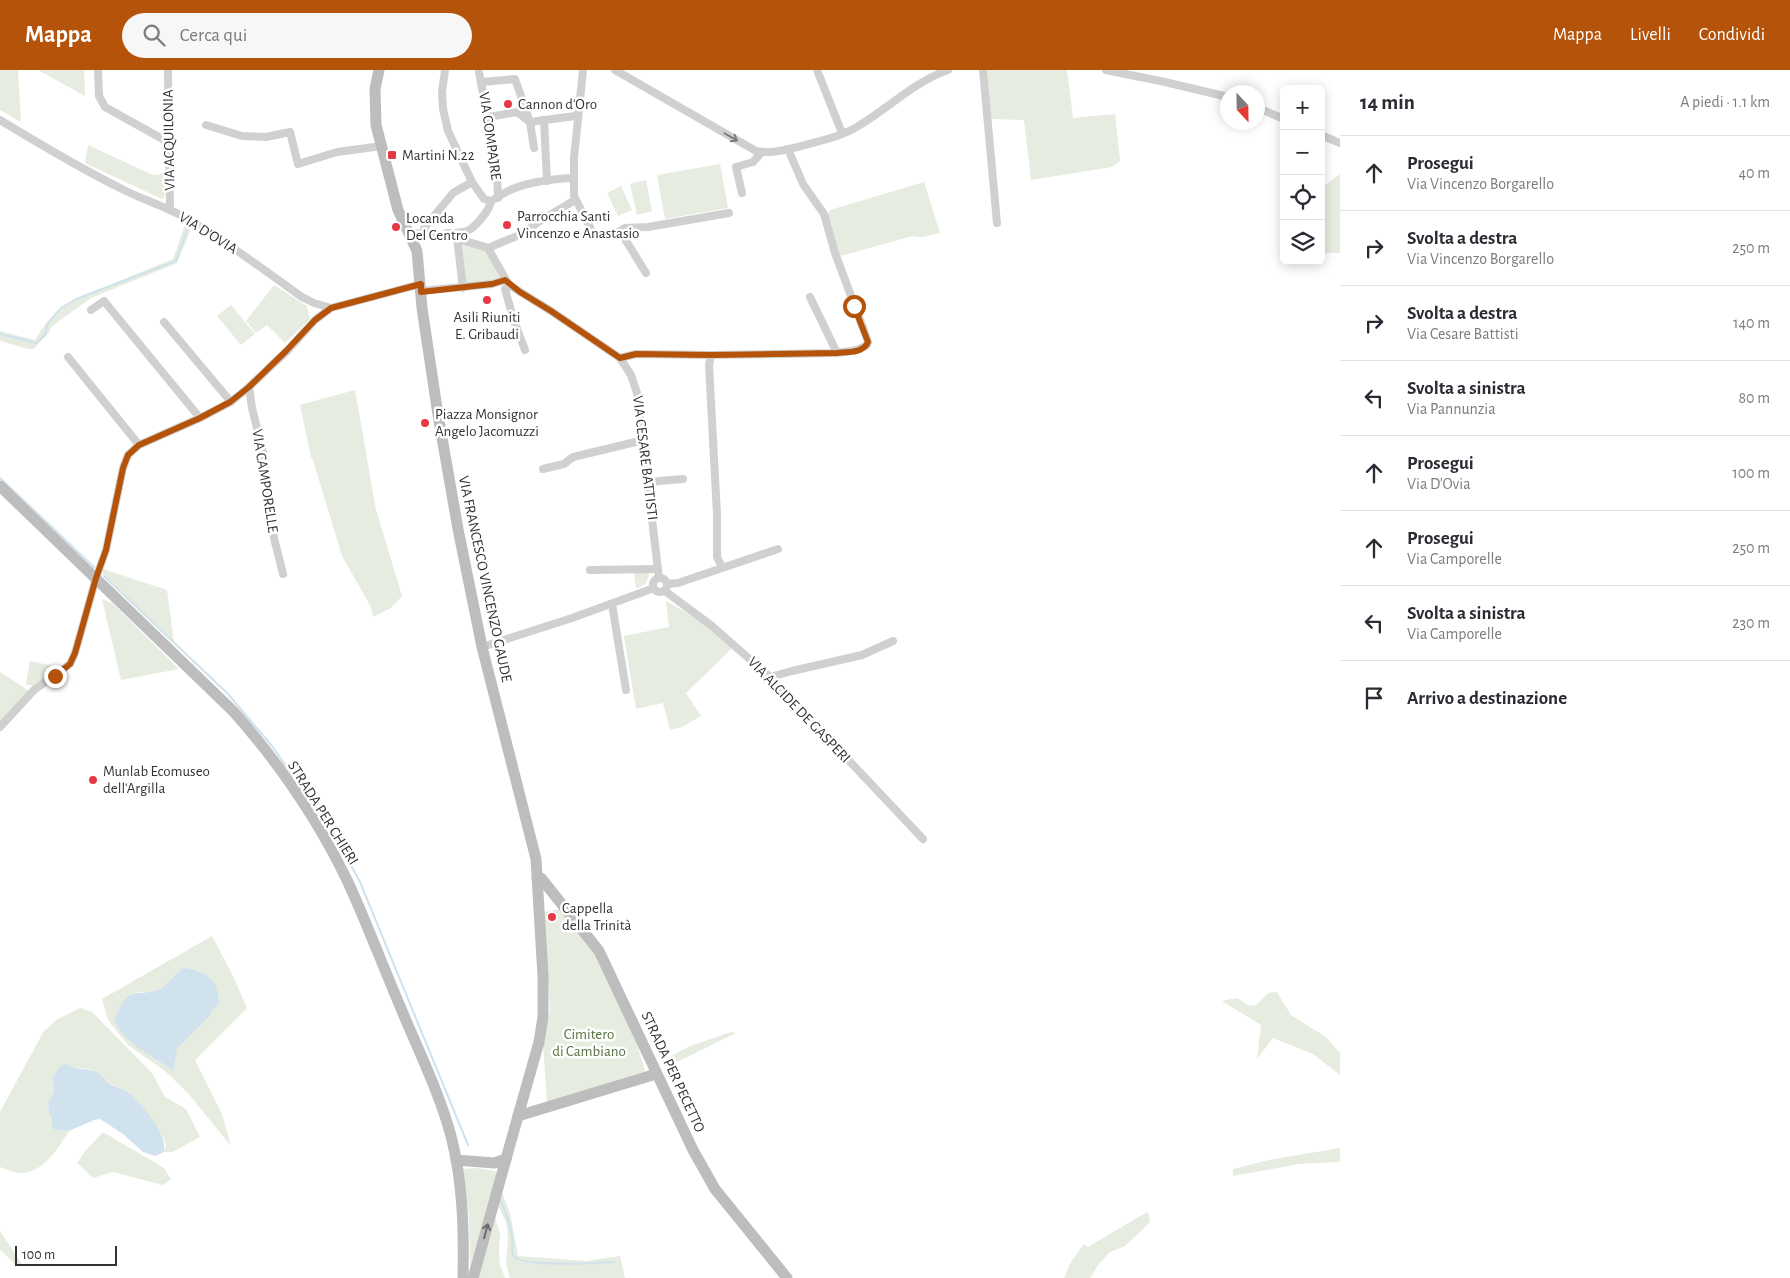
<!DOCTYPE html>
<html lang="it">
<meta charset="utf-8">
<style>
:root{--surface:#fff;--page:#f7f7f7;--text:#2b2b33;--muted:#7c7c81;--line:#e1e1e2;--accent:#b45309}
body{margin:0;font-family:"Alegreya Sans",sans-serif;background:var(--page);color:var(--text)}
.controls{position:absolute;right:15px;top:15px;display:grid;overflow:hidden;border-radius:8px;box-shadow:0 2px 12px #0003}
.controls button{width:45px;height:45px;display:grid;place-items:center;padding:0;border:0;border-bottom:1px solid var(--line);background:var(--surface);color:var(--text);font:25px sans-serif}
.compass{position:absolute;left:1220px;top:15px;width:45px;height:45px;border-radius:50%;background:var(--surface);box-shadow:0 2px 12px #0003;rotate:158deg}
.scale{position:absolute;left:15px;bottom:12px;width:102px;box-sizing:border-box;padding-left:5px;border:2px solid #333;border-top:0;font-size:14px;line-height:18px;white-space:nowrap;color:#333;-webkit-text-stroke:4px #fff;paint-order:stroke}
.stop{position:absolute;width:15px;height:15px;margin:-11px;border:4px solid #b45309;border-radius:50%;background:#fff}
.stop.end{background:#b45309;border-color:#fff;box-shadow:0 1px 5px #0008}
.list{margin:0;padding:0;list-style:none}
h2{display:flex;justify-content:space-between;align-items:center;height:65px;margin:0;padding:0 20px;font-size:21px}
h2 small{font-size:16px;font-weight:400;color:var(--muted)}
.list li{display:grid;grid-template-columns:32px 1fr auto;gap:15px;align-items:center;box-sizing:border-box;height:75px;padding:0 20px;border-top:1px solid var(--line)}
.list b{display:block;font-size:19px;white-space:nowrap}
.list p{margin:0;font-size:16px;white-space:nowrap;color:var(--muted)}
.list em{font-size:16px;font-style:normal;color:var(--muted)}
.icon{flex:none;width:28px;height:28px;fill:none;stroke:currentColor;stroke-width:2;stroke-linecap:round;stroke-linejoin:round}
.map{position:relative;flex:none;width:1340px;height:1208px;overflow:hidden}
header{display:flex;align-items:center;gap:30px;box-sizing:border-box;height:70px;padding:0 25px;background:var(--accent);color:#fff}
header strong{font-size:24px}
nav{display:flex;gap:28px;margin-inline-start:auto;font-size:18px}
.search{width:350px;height:45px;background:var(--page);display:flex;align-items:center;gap:12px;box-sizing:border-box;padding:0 18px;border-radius:28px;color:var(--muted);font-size:19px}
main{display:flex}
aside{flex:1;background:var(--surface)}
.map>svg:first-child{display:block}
.green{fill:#e6ecdf;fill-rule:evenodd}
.water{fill:#cfe2ee}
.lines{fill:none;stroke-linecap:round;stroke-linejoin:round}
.stream{stroke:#cfe2ee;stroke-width:2}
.street{stroke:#d0d0d0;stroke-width:8}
.secondary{stroke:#bdbdbd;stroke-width:11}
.oneway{stroke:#7a7a7a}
.oneway2{stroke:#6a6a6a}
.route{stroke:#b45309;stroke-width:6}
.poi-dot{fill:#e63946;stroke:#fff;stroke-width:2}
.labels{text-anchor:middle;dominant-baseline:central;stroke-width:5;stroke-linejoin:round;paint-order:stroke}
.poi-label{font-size:15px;fill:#333;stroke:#fff;text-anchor:start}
.street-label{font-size:15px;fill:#333;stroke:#fff}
.park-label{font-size:15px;fill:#56703f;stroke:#fff}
</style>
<header>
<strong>Mappa</strong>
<div class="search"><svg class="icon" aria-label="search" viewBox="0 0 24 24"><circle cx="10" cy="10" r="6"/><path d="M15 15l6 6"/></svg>Cerca qui</div>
<nav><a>Mappa</a><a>Livelli</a><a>Condividi</a></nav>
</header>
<main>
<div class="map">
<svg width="1340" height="1208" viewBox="0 0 1340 1208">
<rect width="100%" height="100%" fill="#fff"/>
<!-- green -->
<g class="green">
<path d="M0,0H18L21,52L0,40Z"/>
<path d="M38,0H84L85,26Z"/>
<path d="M987,0H1067L1073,48L1115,44L1120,91L1112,97L1031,110L1024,50L991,49Z"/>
<path d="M88,75L153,105L163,104L165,126L162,129L85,93Z"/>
<path d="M720,94L728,138L665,149L657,105Z"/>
<path d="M1340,104V183H1321V118Z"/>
<path d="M646,110L652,141L637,145L630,114Z"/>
<path d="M924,112L940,163L922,167L912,166L841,186L838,184L827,147L830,140Z"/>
<path d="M621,116L632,140L618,146L607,123Z"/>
<path d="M185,155L191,159L177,193L91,228L51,257L49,263L33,279H28L0,271V261L35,270C45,253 56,240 73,230L173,189Z"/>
<path d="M458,172L486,180L501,210L464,216Z"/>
<path d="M274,215L307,236L310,249L285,273L267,255L256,263L246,251Z"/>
<path d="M231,235L255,264L241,275L217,246Z"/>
<path d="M355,320L376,440L402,526L391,538L373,547L371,537L342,486L313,390L311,387L300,335Z"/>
<path d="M103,499L167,520L174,572L103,504Z"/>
<path d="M634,503H649C648,512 645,516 636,518Z"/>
<path d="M102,529L112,533L179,599L121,610Z"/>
<path d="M666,531L694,547L733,577L686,623L701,646L682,657L670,660L663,633L636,639L624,566L669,557Z"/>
<path d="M30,591L63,598L34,616L26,614Z"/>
<path d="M0,602L29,621L0,653Z"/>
<path d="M561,839L593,878L631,954L645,1001L547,1032L543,975L550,941L544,842Z"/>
<path d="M212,866L233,906L247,938L195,990L222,1044L231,1076L188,1023L165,1001L128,975L108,950L102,929ZM199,901C213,911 220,916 219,934L212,941L208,948L177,979L114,950L138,922H149L160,920L169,912Z"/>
<path d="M1277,922L1291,945L1326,967L1340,983V1005L1313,984L1273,968L1257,989L1261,955L1222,931L1237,928L1250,936L1256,935L1268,923Z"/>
<path d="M80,938L92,942L152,1003L165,1027L186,1039L200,1067L172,1082H164L166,1076L164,1069L146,1041L128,1022L107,1012L100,1004L88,999L60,996L52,1009L54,1021L48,1033L49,1043L52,1049V1056L55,1060L69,1061C58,1078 43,1104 19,1103C13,1102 6,1099 0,1097V1042L44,961L58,949Z"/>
<path d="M731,962L736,963L669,996L666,989L688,977Z"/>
<path d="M103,1062L164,1098L171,1109L163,1115L113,1102L93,1108L77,1093L86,1080Z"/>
<path d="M1340,1078V1092L1299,1094L1233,1106V1099L1269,1090Z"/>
<path d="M476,1098L495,1101L499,1107L470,1197L469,1145L463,1099Z"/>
<path d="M501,1120L510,1143L518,1186L586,1191L620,1186L625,1208H510L506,1194L508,1168L506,1152L496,1131Z"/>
<path d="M493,1142L500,1163L499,1182L500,1195L505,1208H477Z"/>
<path d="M1147,1142L1149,1144L1150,1152L1125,1176L1110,1182L1098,1195L1090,1208H1064L1071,1192L1084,1174L1088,1177Z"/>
<path d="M0,1161L22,1194L17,1197L0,1179Z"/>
</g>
<!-- water -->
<g class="water">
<path d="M185,898C207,902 220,911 219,934L212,941L208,948L177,979L173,1000C152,986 125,974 114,950C118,944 119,938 123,932C131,918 150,926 162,918C171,912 175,902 185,898Z"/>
<path d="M66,994C76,1001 89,997 100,1004C103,1006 104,1010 108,1013C114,1017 123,1018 129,1023C141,1033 169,1066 164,1082L155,1086L143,1082L123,1064L100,1049L94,1050L69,1061L55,1060L52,1056V1049L49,1043L48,1033L54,1021L52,1009L60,996Z"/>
</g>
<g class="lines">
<!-- stream -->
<g class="stream">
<path d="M0,264L37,273L45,264L48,253L61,238L76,229L176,191L187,160"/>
<path d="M0,408L94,497"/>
<path d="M104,506L228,624L272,676L334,764L360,812L468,1075"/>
<path d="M500,1129C506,1142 510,1152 512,1166C513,1172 511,1179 513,1185C517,1198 599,1193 614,1192"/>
</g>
<!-- street -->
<g class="street">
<path d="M98,0L99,26L105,37L168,72"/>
<path d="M168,0L170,140"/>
<path d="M445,0L442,22L443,39L448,61L472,112L484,129L491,131C497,128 502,124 508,121C527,112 552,109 573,108"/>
<path d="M583,0L574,88V126L594,165H606L620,161L646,203"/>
<path d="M615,0L756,81C770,84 785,80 798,77C818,71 842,67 860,55C890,37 914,12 948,0"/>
<path d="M817,0L842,63"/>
<path d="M983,0L997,153"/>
<path d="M1106,0L1165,12L1228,27"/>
<path d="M479,2L497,98L498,128"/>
<path d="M482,12L515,9L530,52L534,78"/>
<path d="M1258,38L1284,49"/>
<path d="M489,47L517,42L530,52L575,46L577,47"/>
<path d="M0,50C41,75 83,100 126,121C144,130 164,136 182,146C224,170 263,199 302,227L314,233L331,238L421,214"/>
<path d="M544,50L547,111"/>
<path d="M206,55L242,66L266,67L290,62L298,94L337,82L382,76"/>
<path d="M1321,65L1340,73"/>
<path d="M742,123L736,97L753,92L761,83"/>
<path d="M620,161L625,158L648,157L729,143"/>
<path d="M423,162L425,157L453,123L472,112"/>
<path d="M447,163C468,163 472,161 484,145C488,140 490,137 491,131"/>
<path d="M409,164C436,161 462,170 488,178L509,215L551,241L620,288L631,305L637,323L659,508"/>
<path d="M457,168L463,218"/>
<path d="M488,178L522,164L540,151L575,130"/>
<path d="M509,215L505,219L514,251L525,280"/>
<path d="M421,221L492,214L505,210"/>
<path d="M810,227L837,283"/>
<path d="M91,240L104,231L200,348"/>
<path d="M164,252L231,332"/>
<path d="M711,285L709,295L717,444V487L722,497"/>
<path d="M68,287L139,375"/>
<path d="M620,288L636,284L711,285L837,283L857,280L867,275L868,272L866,266L835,183L824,144L803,114L788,79"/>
<path d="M249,317L252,338L264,386L274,468L283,504"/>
<path d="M543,399L564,394L573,387L644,370"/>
<path d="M648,412L683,409"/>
<path d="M590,500L658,499"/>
<circle cx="660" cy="515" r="7"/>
<path d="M667,514L678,513L778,479"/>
<path d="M665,521L712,556L770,607L923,769"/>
<path d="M612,534L626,620"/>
<path d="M482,577L572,548L654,518"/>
<path d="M770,607L792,601L862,585L893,571"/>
<path d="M0,657L34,620L70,594L75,583L96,508L106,480L123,398L128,385L139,375L200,348L231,332L249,317L287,281L315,250L331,238"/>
</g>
<!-- secondary -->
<g class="secondary">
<path d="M379,0L375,19L376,55L398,140L417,181L422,238L438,345L458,459L482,577L536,789L543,906V947L539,972L518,1046"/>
<path d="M0,416L234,642C278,692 318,750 347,810C366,851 382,894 400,936C417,978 439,1021 451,1066C463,1112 464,1161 463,1208"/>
<path d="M537,807L541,808L599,881L693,1080L715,1119L787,1208"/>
<path d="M456,1090L494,1093L506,1089L518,1046L656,1004"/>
<path d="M473,1208L506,1089"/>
</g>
</g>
<!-- one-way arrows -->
<defs><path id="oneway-shaft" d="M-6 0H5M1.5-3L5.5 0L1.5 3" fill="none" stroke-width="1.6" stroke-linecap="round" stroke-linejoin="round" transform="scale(1.25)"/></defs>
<use class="oneway" href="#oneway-shaft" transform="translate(731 67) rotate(30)"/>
<use class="oneway2" href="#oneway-shaft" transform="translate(486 1161) rotate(-75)"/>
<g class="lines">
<!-- route -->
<path class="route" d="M55,606L70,594L75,583L96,508L106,480L123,398L128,385L139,375L200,348L230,332L249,317L286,281L315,250L331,238L421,214V222L492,214L505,210L520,222L551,241L620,288L636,284L711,285L837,283C847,282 864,283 868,272L854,236"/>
</g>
<!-- markers -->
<g class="poi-dot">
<circle cx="508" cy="34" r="5"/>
<rect x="387" y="80" width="10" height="10" rx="2.5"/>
<circle cx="507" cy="155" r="5"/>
<circle cx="396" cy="157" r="5"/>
<circle cx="487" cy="230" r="5"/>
<circle cx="425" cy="353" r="5"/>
<circle cx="93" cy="710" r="5"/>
<circle cx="552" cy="847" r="5"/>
</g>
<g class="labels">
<!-- poi labels -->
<g class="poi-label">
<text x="518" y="34">Cannon d'Oro</text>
<text x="402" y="85">Martini N.22</text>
<text x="517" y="146">Parrocchia Santi<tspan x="517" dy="17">Vincenzo e Anastasio</tspan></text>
<text x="406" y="148">Locanda<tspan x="406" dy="17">Del Centro</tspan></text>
<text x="487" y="247" text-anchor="middle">Asili Riuniti<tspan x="487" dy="17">E. Gribaudi</tspan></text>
<text x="435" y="344">Piazza Monsignor<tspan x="435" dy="17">Angelo Jacomuzzi</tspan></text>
<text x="103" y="701">Munlab Ecomuseo<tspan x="103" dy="17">dell'Argilla</tspan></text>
<text x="562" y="838">Cappella<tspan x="562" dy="17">della Trinità</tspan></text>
</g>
<!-- street labels -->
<g class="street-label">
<text transform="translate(490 66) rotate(82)">VIA COMPAJRE</text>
<text transform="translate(169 70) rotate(-91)">VIA ACQUILONIA</text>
<text transform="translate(208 163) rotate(32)">VIA D'OVIA</text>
<text transform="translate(645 388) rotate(83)">VIA CESARE BATTISTI</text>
<text transform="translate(265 411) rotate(81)">VIA CAMPORELLE</text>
<text transform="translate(485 509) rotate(78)">VIA FRANCESCO VINCENZO GAUDE</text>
<text transform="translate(799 640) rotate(46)">VIA ALCIDE DE GASPERI</text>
<text transform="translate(323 743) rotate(58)">STRADA PER CHIERI</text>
<text transform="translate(673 1002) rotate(65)">STRADA PER PECETTO</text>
</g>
<!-- park labels -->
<g class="park-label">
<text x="589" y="964">Cimitero<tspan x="589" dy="17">di Cambiano</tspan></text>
</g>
</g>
</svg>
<div class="controls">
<button>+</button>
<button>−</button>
<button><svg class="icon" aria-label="locate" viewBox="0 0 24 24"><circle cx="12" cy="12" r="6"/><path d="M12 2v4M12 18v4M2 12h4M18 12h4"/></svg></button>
<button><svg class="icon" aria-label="layers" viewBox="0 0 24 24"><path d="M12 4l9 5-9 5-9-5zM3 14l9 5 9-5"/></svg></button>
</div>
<svg class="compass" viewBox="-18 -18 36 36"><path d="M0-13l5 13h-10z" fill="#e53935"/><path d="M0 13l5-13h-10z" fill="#7c7c81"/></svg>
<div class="scale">100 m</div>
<div class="stop" style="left:854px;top:236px"></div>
<div class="stop end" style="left:55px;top:606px"></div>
</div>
<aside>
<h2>14 min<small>A piedi · 1.1 km</small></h2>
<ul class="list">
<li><svg class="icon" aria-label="ahead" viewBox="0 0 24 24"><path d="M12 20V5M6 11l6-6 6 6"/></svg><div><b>Prosegui</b><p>Via Vincenzo Borgarello</p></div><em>40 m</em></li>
<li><svg class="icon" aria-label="right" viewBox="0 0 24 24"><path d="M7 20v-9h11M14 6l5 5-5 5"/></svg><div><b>Svolta a destra</b><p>Via Vincenzo Borgarello</p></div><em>250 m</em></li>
<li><svg class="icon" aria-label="right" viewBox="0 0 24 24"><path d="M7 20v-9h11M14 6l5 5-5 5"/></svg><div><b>Svolta a destra</b><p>Via Cesare Battisti</p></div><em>140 m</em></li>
<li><svg class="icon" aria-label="left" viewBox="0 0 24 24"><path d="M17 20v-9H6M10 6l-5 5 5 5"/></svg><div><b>Svolta a sinistra</b><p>Via Pannunzia</p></div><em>80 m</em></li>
<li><svg class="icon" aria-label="ahead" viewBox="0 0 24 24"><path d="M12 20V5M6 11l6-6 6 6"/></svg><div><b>Prosegui</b><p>Via D'Ovia</p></div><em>100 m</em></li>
<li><svg class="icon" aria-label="ahead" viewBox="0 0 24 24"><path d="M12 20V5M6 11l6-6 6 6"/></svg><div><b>Prosegui</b><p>Via Camporelle</p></div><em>250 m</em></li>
<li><svg class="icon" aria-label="left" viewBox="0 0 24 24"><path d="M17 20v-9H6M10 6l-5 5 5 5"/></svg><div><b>Svolta a sinistra</b><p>Via Camporelle</p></div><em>230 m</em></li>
<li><svg class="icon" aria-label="arrive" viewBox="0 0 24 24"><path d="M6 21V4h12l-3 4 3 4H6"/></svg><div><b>Arrivo a destinazione</b></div></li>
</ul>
</aside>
</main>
